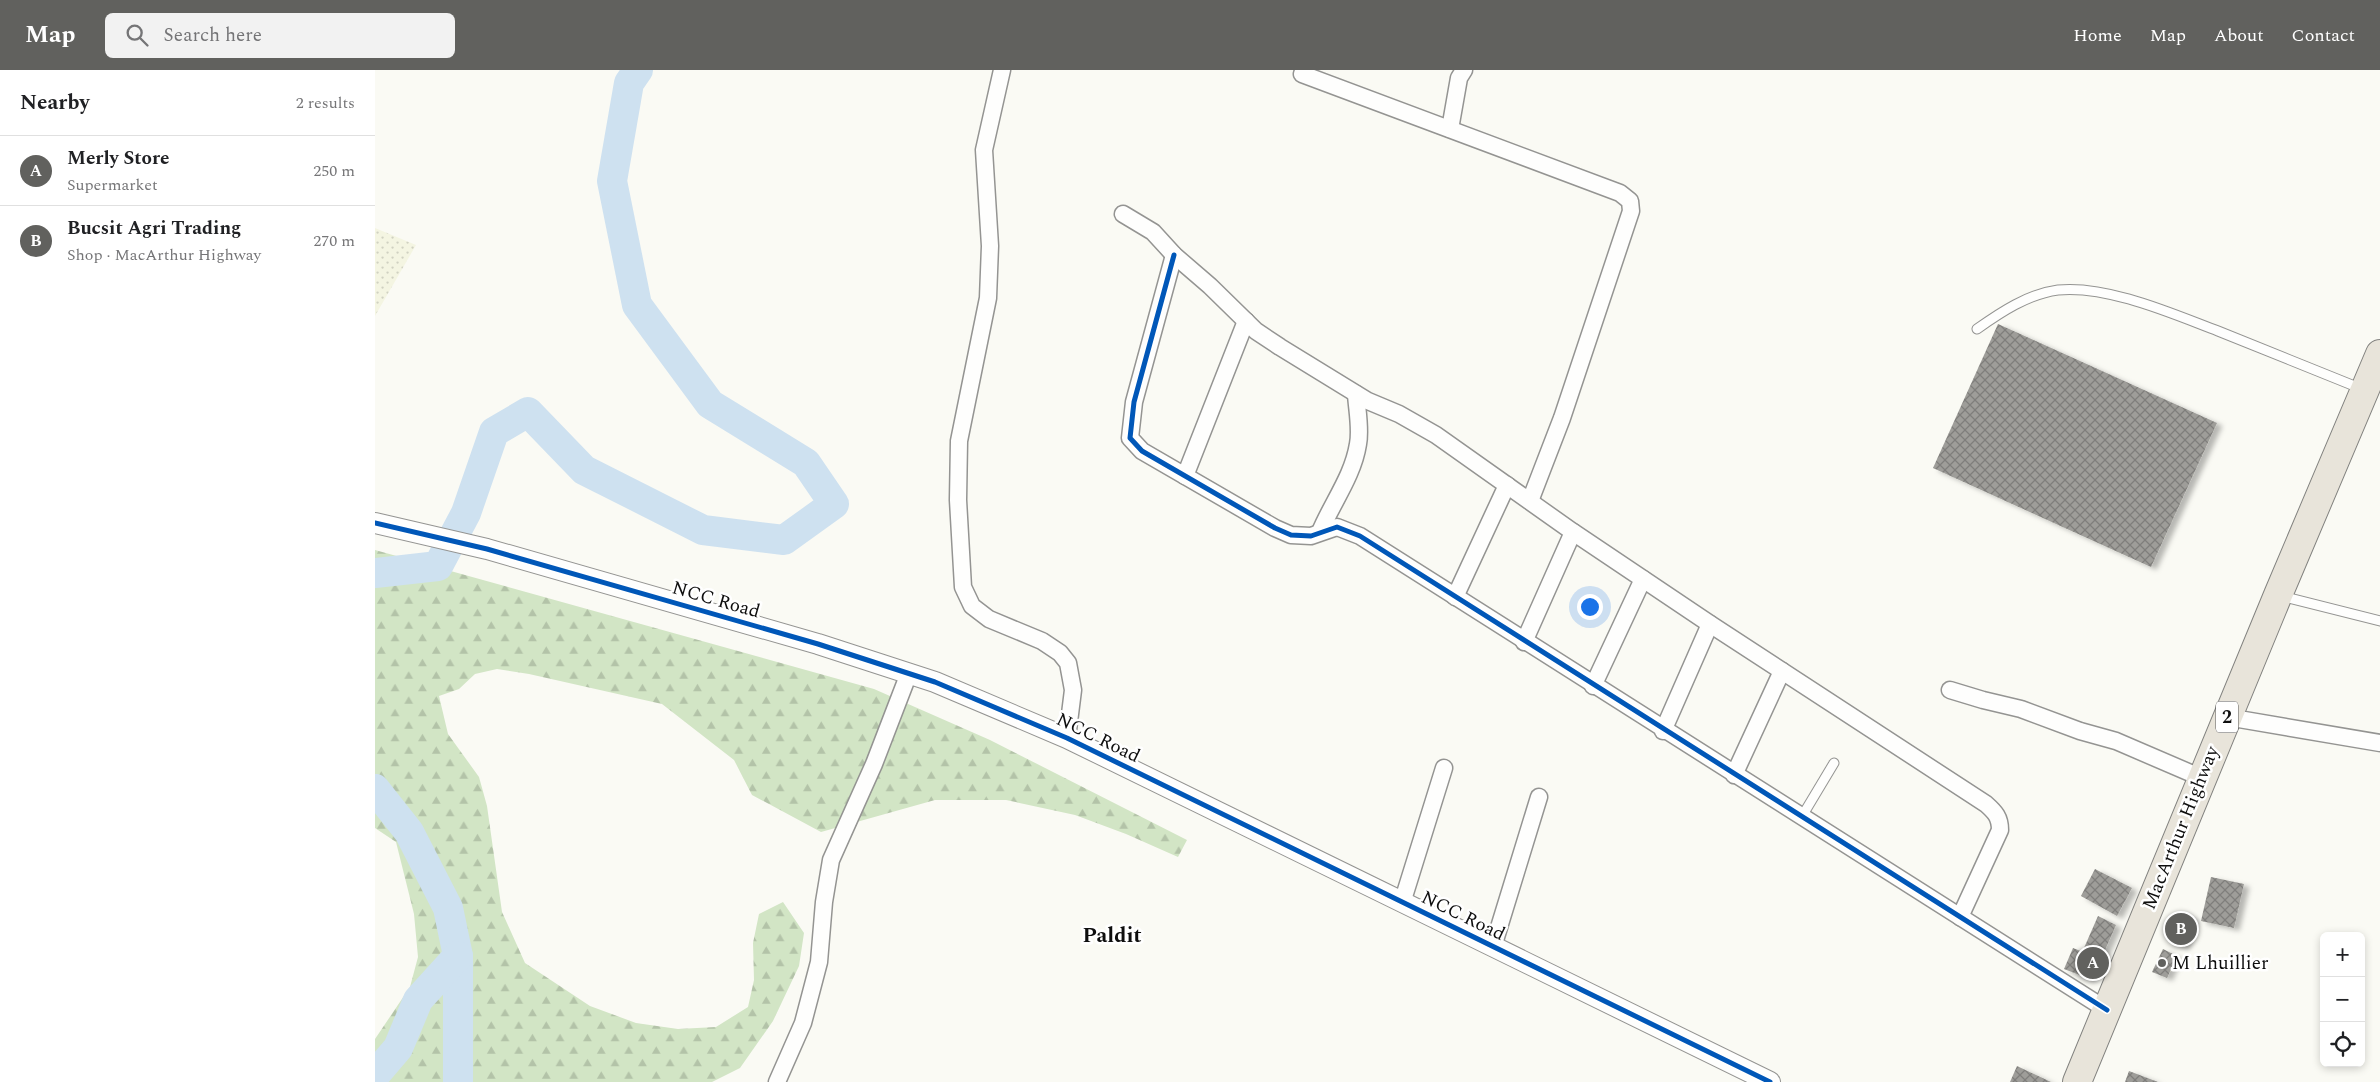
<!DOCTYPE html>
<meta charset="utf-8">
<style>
:root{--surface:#fff;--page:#f2f2f2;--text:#202124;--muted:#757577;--line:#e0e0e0;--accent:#61615e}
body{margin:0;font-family:Spectral,serif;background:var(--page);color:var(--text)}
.controls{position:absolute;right:15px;bottom:15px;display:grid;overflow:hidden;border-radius:8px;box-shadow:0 2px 8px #0003}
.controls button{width:45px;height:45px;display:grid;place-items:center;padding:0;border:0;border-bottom:1px solid var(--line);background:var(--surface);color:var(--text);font:25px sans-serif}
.you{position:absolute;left:1214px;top:536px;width:18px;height:18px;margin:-12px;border:4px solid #fff;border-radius:50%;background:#1a73e8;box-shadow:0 0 0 8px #1a73e833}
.badge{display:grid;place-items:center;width:32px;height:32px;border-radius:50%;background:var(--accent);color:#fff;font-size:16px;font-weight:700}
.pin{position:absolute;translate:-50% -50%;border:2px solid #fff;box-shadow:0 1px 5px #0006}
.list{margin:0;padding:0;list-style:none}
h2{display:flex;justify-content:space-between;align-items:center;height:65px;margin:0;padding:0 20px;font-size:21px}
h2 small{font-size:16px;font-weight:400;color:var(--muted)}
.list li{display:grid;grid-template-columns:32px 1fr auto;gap:15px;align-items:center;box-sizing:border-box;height:70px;padding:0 20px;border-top:1px solid var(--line)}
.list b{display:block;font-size:19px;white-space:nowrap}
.list p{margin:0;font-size:16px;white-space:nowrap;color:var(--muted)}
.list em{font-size:16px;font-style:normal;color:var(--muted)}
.icon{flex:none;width:28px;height:28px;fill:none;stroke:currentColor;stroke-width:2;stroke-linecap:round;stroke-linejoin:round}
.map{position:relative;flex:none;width:2005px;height:1012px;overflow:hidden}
header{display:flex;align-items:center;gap:30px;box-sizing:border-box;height:70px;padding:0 25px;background:var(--accent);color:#fff}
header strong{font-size:24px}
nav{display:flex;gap:28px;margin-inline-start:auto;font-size:18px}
.search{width:350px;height:45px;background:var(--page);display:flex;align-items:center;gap:12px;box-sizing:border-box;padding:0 18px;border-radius:8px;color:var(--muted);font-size:19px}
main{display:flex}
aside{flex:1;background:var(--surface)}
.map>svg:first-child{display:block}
.farmland{fill:url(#farmland-dots)}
.forest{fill:url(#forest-firs)}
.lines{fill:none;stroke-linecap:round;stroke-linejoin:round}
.river{stroke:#cee1f0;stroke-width:30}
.building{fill:url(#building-cross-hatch);filter:url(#shadow)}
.service-casing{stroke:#949492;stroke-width:11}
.minor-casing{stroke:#949492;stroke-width:19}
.tertiary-casing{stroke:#949492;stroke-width:22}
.trunk-casing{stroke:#82827f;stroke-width:30}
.service{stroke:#fefefd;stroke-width:9}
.minor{stroke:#fefefd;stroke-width:16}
.tertiary{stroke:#fefefd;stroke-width:20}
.trunk{stroke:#e8e4da;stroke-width:28}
.cycleway-casing{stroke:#fff;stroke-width:8}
.cycleway{stroke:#0057b8;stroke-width:5}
.poi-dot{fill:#61615e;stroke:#fff;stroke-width:2}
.labels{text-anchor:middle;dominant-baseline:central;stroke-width:5;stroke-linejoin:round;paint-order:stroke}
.shield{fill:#fff;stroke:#565656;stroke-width:1}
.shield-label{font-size:18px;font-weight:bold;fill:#0e0e0e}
.street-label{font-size:19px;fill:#0e0e0e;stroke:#fff}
.poi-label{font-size:19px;fill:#0e0e0e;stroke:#fff;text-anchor:start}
.quarter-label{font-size:21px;font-weight:bold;fill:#0e0e0e;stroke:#fff}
</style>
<header>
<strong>Map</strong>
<div class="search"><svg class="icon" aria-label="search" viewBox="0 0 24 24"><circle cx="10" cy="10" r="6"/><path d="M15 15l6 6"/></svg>Search here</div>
<nav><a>Home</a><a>Map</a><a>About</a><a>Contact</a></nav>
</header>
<main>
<aside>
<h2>Nearby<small>2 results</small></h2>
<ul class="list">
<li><span class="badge">A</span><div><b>Merly Store</b><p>Supermarket</p></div><em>250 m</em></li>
<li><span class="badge">B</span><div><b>Bucsit Agri Trading</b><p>Shop · MacArthur Highway</p></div><em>270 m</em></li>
</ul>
</aside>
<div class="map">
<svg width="2005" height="1012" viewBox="0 0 2005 1012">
<defs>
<pattern id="farmland-dots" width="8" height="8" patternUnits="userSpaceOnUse" patternTransform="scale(1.25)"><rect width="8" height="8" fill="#f4f5e2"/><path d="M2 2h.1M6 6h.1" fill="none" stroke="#d0d1c1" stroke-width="1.8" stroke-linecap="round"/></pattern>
<pattern id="forest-firs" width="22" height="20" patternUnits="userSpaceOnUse" patternTransform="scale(1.25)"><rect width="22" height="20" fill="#d2e5c5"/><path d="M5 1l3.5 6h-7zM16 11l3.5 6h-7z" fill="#b3c3a8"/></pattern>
<pattern id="building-cross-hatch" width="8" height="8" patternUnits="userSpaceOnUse" patternTransform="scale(1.25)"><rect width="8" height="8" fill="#9e9d99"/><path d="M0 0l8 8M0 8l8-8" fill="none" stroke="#7f7e7b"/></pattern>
<filter id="shadow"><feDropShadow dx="5.5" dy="3" stdDeviation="2.5" flood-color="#0004"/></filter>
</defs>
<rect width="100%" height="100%" fill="#fafaf4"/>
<!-- farmland -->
<path class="farmland" d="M0,158L41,175L0,246Z"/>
<!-- forest -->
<path class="forest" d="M0,480L499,619L615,670L812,770L803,787L751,764L700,745L631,730H560L446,762L377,725L359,690L287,634L154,604L122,599L100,604L84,619L64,626L73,664L104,707L112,736L127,842L150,893L215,936L261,953L303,959L341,957L373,937L379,910L378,873L384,844L408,832L429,863L424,896L398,951L365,998L337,1012H0V969L35,917L43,887L39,844L21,772L0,758Z"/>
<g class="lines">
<!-- river -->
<g class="river">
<path d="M0,503L63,496L91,443L119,362L153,342L209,400L328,460L409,470L459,434L431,393L335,334L262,235L237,111L254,13L263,0"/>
<path d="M0,719L34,762L73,838L83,886V1012"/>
<path d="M0,1005L23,978L43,930L83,886"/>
</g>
</g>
<!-- building -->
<g class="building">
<path d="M1623,254L1842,353L1776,497L1558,398Z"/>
<path d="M1720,799L1757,818L1742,846L1706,826Z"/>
<path d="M1836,807L1869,814L1859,858L1826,851Z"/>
<path d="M1804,842L1819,848L1809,877L1794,871Z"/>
<path d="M1723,846L1741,855L1727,887L1709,878Z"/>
<path d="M1698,878L1723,888L1715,909L1689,899Z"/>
<path d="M1788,879L1802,886L1792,908L1777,902Z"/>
<path d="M1642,996L1676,1012H1635Z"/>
<path d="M1754,1001L1783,1012H1750Z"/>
</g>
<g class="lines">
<defs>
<g id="service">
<path d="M1602,259C1626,242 1653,224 1683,220C1733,215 1798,244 1843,261C1891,280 1939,300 1987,319"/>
<path d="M1906,526L2005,551"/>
<path d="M1426,748L1459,693"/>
</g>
<g id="minor">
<path d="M627,0L609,80L615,176L613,228L584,371L583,430L588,517L597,536L614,549L667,571L685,583L693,593L698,620L692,668"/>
<path d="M927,4L1245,123L1255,131L1256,141L1187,348L1155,431"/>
<path d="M1075,59L1084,8L1089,0"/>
<path d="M748,144L778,162L799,185L835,216L881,261L905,277L993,331L1024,344L1061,365L1198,462L1335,554L1611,734C1620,742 1625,747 1625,760L1585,847"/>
<path d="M799,185L759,332L755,368L767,381L900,458L916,465L936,466L962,457L985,466L1732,940"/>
<path d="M810,406L871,251"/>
<path d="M945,462C957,433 978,406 983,374C986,359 982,340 981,324"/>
<path d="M1080,527L1132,415"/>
<path d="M1149,572L1198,462"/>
<path d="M1218,616L1268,509"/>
<path d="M1575,620L1608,630L1646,639L1705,661L1741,671L1827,708"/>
<path d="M1852,647L2005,673"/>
<path d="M1288,661L1335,554"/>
<path d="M1359,705L1407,601"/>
<path d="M1027,833L1069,698"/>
<path d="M1118,877L1164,727"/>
<path d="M402,1012L428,953L444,892L449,832L456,790L499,694L534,603"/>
</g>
<path id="tertiary" d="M0,453L112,479L443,574L560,612L692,668L1395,1012"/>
<path id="trunk" d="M1702,1012L1903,525L2005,284"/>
</defs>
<!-- service casing -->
<use href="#service" class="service-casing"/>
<!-- minor casing -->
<use href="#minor" class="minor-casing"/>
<!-- tertiary casing -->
<use href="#tertiary" class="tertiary-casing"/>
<!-- trunk casing -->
<use href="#trunk" class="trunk-casing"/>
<!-- service -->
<use href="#service" class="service"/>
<!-- minor -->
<use href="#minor" class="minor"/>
<!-- tertiary -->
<use href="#tertiary" class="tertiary"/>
<!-- trunk -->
<use href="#trunk" class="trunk"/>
<defs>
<g id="cycleway">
<path d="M799,185L759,332L755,368L767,381L900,458L916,465L936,466L962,457L985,466L1732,940"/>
<path d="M0,453L112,479L443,574L560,612L692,668L1395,1012"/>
</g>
</defs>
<!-- cycleway casing -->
<use href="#cycleway" class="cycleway-casing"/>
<!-- cycleway -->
<use href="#cycleway" class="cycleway"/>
</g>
<!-- markers -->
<circle class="poi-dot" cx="1787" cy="893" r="5"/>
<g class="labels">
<!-- shield labels -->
<rect class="shield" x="1841" y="631.5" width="22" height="31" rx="4"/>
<g class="shield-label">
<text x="1852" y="647">2</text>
</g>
<!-- street labels -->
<g class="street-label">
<text transform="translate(341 530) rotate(16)">NCC Road</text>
<text transform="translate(723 668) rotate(26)">NCC Road</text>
<text transform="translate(1806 758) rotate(-68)">MacArthur Highway</text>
<text transform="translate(1088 846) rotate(26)">NCC Road</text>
</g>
<!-- poi labels -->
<g class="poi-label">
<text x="1797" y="893">M Lhuillier</text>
</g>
<!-- quarter labels -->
<g class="quarter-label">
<text x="737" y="866">Paldit</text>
</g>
</g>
</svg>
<div class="controls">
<button>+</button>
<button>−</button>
<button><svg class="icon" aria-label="locate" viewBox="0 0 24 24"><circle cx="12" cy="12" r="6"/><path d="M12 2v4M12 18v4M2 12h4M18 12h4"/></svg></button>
</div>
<div class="you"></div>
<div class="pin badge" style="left:1718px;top:893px">A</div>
<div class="pin badge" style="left:1806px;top:859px">B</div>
</div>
</main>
